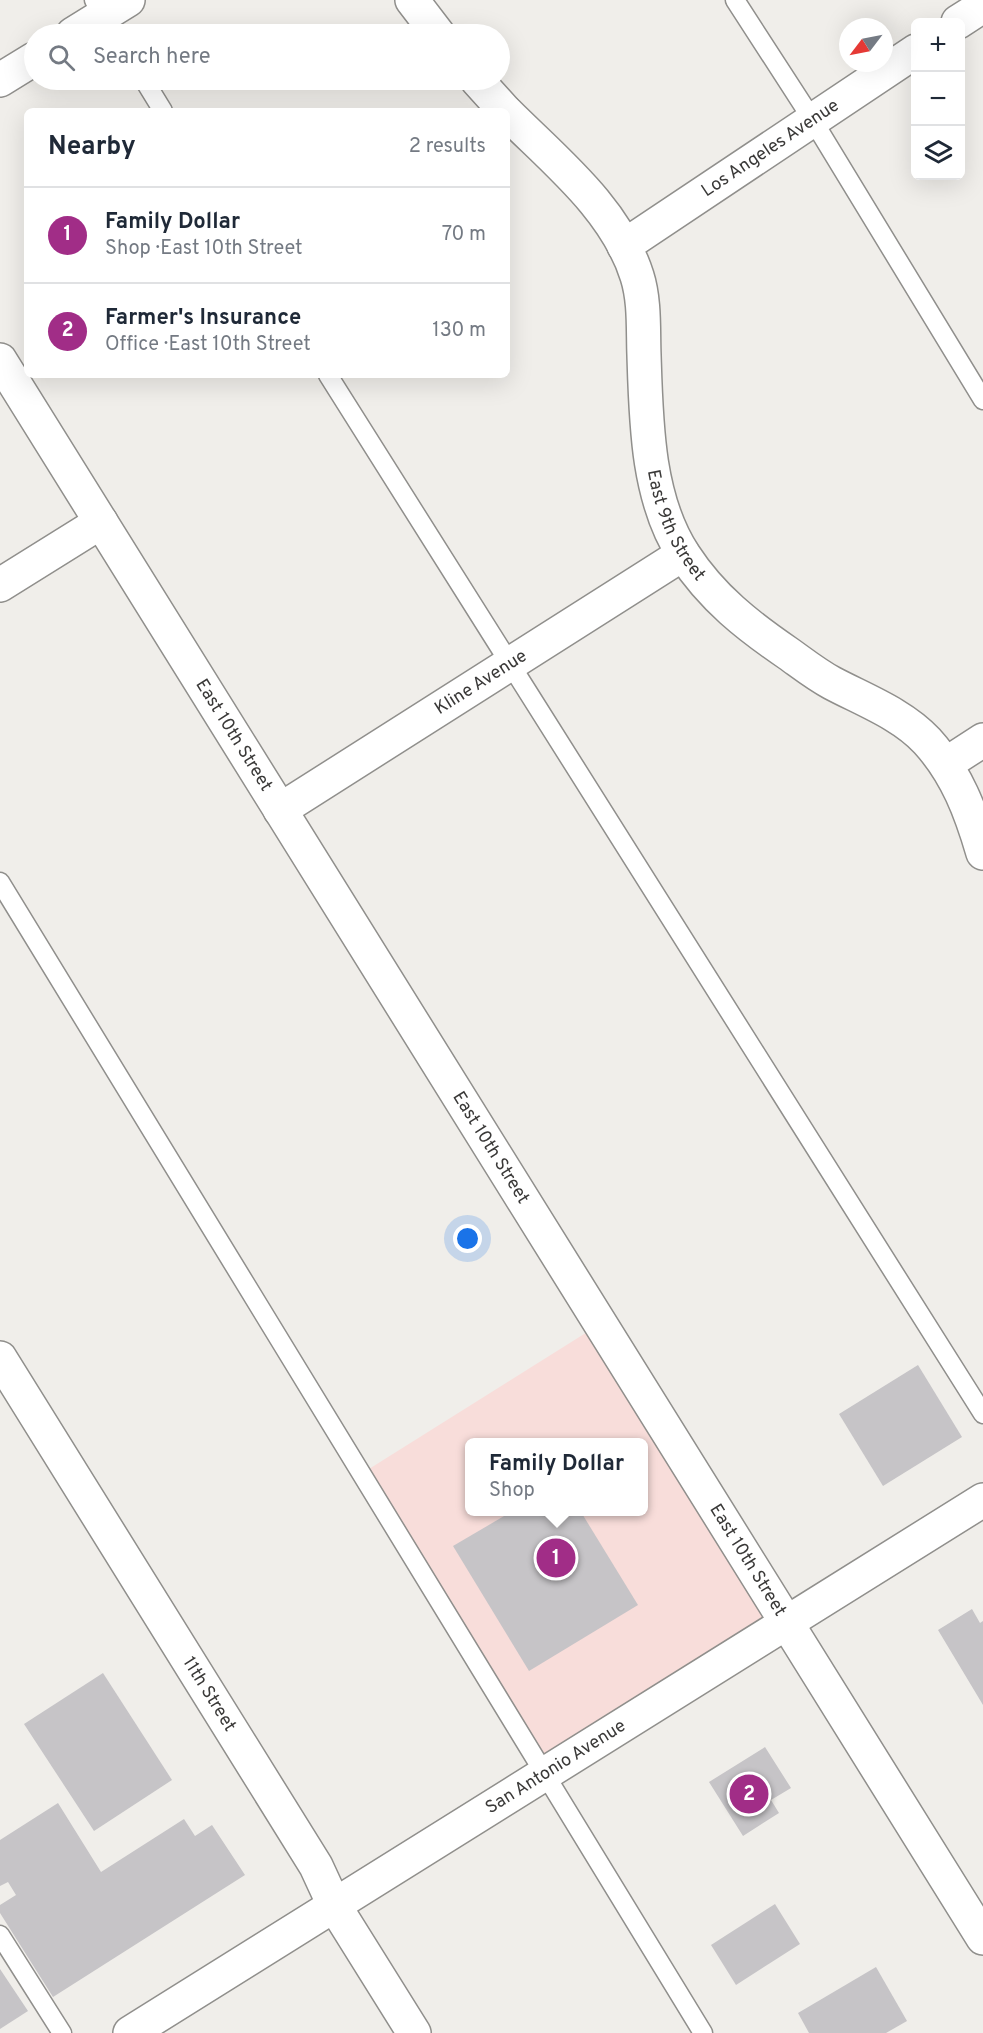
<!DOCTYPE html>
<meta charset="utf-8">
<style>
:root{--surface:#fff;--page:#f2f2f3;--text:#1f2937;--muted:#747a83;--line:#e0e1e3;--accent:#a12d87}
body{margin:0;font-family:Overpass,sans-serif;background:var(--page);color:var(--text)}
.controls{position:absolute;right:18px;top:18px;display:grid;overflow:hidden;border-radius:9px;box-shadow:0 6px 24px #0002}
.controls button{width:54px;height:54px;display:grid;place-items:center;padding:0;border:0;border-bottom:2px solid var(--line);background:var(--surface);color:var(--text);font:30px sans-serif}
.compass{position:absolute;left:839px;top:18px;width:54px;height:54px;border-radius:50%;background:var(--surface);box-shadow:0 6px 24px #0002;rotate:238deg}
.you{position:absolute;left:468px;top:1239px;width:21px;height:21px;margin:-15px;border:4px solid #fff;border-radius:50%;background:#1a73e8;box-shadow:0 0 0 9px #1a73e833}
.badge{display:grid;place-items:center;width:39px;height:39px;border-radius:50%;background:var(--accent);color:#fff;font-size:20px;font-weight:700}
.pin{position:absolute;translate:-50% -50%;border:3px solid #fff;box-shadow:0 2px 6px #0006}
.popup{position:absolute;left:465px;top:1438px;width:183px;height:78px;box-sizing:border-box;display:grid;place-content:center;border-radius:9px;background:var(--surface);filter:drop-shadow(0 2px 4px #0005);font-size:20px;white-space:nowrap;color:var(--muted)}
.popup b{font-size:22px;color:var(--text)}
.popup::after{content:'';position:absolute;left:50%;top:100%;margin-left:-12px;border:12px solid transparent;border-top-color:var(--surface)}
.list{margin:0;padding:0;list-style:none}
h2{display:flex;justify-content:space-between;align-items:center;height:78px;margin:0;padding:0 24px;font-size:26px}
h2 small{font-size:20px;font-weight:400;color:var(--muted)}
.list li{display:grid;grid-template-columns:39px 1fr auto;gap:18px;align-items:center;box-sizing:border-box;height:96px;padding:0 24px;border-top:2px solid var(--line)}
.list b{display:block;font-size:22px;white-space:nowrap}
.list p{margin:0;font-size:20px;white-space:nowrap;color:var(--muted)}
.list em{font-size:20px;font-style:normal;color:var(--muted)}
.icon{flex:none;width:33px;height:33px;fill:none;stroke:currentColor;stroke-width:2;stroke-linecap:round;stroke-linejoin:round}
.map{position:relative;flex:none;width:983px;height:2033px;overflow:hidden}
.search{position:absolute;background:var(--surface);box-shadow:0 6px 24px #0002;left:24px;top:24px;width:486px;height:66px;display:flex;align-items:center;gap:15px;box-sizing:border-box;padding:0 21px;border-radius:33px;color:var(--muted);font-size:22px}
.panel{position:absolute;background:var(--surface);box-shadow:0 6px 24px #0002;left:24px;top:108px;width:486px;height:270px;border-radius:9px}
.map>svg:first-child{display:block}
.commercial{fill:#f8ddda;fill-rule:evenodd}
.building{fill:#c6c4c7}
.lines{fill:none;stroke-linecap:round;stroke-linejoin:round}
.service-casing{stroke:#908f8c;stroke-width:21}
.minor-casing{stroke:#908f8c;stroke-width:36}
.tertiary-casing{stroke:#908f8c;stroke-width:36}
.secondary-casing{stroke:#908f8c;stroke-width:36}
.service{stroke:#fff;stroke-width:18}
.minor{stroke:#fff;stroke-width:33}
.tertiary{stroke:#fff;stroke-width:33}
.secondary{stroke:#fff;stroke-width:33}
.labels{text-anchor:middle;dominant-baseline:central;stroke-width:6;stroke-linejoin:round;paint-order:stroke}
.street-label{font-size:18px;fill:#3a3938;stroke:#fdfcf8}
</style>
<div class="map">
<svg width="983" height="2033" viewBox="0 0 983 2033">
<rect width="100%" height="100%" fill="#f0eeea"/>
<!-- commercial -->
<path class="commercial" d="M600,1324L786,1623L544,1774L361,1474ZM469,1442H643V1512H469Z"/>
<!-- building -->
<g class="building">
<path d="M918,1365L962,1437L883,1486L839,1414Z"/>
<path d="M511,1512H581L638,1605L529,1671L453,1546Z"/>
<path d="M972,1609L980,1623L983,1621V1705L938,1630Z"/>
<path d="M103,1673L172,1780L94,1831L24,1724Z"/>
<path d="M765,1747L791,1788L771,1800L779,1813L743,1836L709,1782Z"/>
<path d="M58,1803L101,1872L184,1819L195,1836L212,1825L245,1875L53,1997L0,1913V1905L16,1895L8,1882L0,1886V1840Z"/>
<path d="M775,1904L800,1944L736,1985L711,1945Z"/>
<path d="M876,1967L907,2021L886,2033H809L798,2013Z"/>
<path d="M0,1969L28,2011L0,2029Z"/>
</g>
<g class="lines">
<defs>
<g id="service">
<path d="M94,0L116,34"/>
<path d="M735,0L812,119L983,400"/>
<path d="M144,80L163,111"/>
<path d="M328,375L983,1414"/>
<path d="M0,882L703,2033"/>
<path d="M0,1935L62,2033"/>
</g>
<g id="minor">
<path d="M412,0L438,34"/>
<path d="M958,22L983,6"/>
<path d="M477,80L505,111"/>
<path id="s1" d="M507,113C555,161 616,209 637,276C645,301 643,330 644,355C646,421 647,499 684,555C712,598 748,626 789,654C803,664 817,675 832,683C864,700 902,714 927,741C957,774 971,812 983,853"/>
<path id="s2" d="M624,246L916,51"/>
<path d="M0,585L101,522"/>
<path d="M946,764L983,740"/>
<path id="s3" d="M280,810L683,554"/>
<path id="s4" d="M0,1358L316,1866L334,1905L414,2033"/>
</g>
<g id="tertiary">
<path d="M73,34L128,0"/>
<path d="M0,80L34,59"/>
<path id="s5" d="M130,2033L983,1500"/>
</g>
<g id="secondary">
<path id="s6" d="M0,360L983,1938"/>
</g>
</defs>
<!-- service casing -->
<use href="#service" class="service-casing"/>
<!-- minor casing -->
<use href="#minor" class="minor-casing"/>
<!-- tertiary casing -->
<use href="#tertiary" class="tertiary-casing"/>
<!-- secondary casing -->
<use href="#secondary" class="secondary-casing"/>
<!-- service -->
<use href="#service" class="service"/>
<!-- minor -->
<use href="#minor" class="minor"/>
<!-- tertiary -->
<use href="#tertiary" class="tertiary"/>
<!-- secondary -->
<use href="#secondary" class="secondary"/>
</g>
<g class="labels">
<!-- street labels -->
<g class="street-label">
<text stroke="none"><textPath href="#s2" startOffset="176">Los Angeles Avenue</textPath></text>
<text stroke="none"><textPath href="#s1" startOffset="466">East 9th Street</textPath></text>
<text stroke="none"><textPath href="#s3" startOffset="238">Kline Avenue</textPath></text>
<text stroke="none"><textPath href="#s6" startOffset="442">East 10th Street</textPath></text>
<text stroke="none"><textPath href="#s6" startOffset="928">East 10th Street</textPath></text>
<text stroke="none"><textPath href="#s6" startOffset="1414">East 10th Street</textPath></text>
<text stroke="none"><textPath href="#s4" startOffset="396">11th Street</textPath></text>
<text stroke="none"><textPath href="#s5" startOffset="502">San Antonio Avenue</textPath></text>
</g>
</g>
</svg>
<div class="controls">
<button>+</button>
<button>−</button>
<button><svg class="icon" aria-label="layers" viewBox="0 0 24 24"><path d="M12 4l9 5-9 5-9-5zM3 14l9 5 9-5"/></svg></button>
</div>
<svg class="compass" viewBox="-18 -18 36 36"><path d="M0-13l5 13h-10z" fill="#e53935"/><path d="M0 13l5-13h-10z" fill="#747a83"/></svg>
<div class="you"></div>
<div class="pin badge" style="left:556px;top:1558px">1</div>
<div class="popup"><b>Family Dollar</b>Shop</div>
<div class="pin badge" style="left:749px;top:1794px">2</div>
<div class="search"><svg class="icon" aria-label="search" viewBox="0 0 24 24"><circle cx="10" cy="10" r="6"/><path d="M15 15l6 6"/></svg>Search here</div>
<section class="panel">
<h2>Nearby<small>2 results</small></h2>
<ul class="list">
<li><span class="badge">1</span><div><b>Family Dollar</b><p>Shop · East 10th Street</p></div><em>70 m</em></li>
<li><span class="badge">2</span><div><b>Farmer's Insurance</b><p>Office · East 10th Street</p></div><em>130 m</em></li>
</ul>
</section>
</div>
